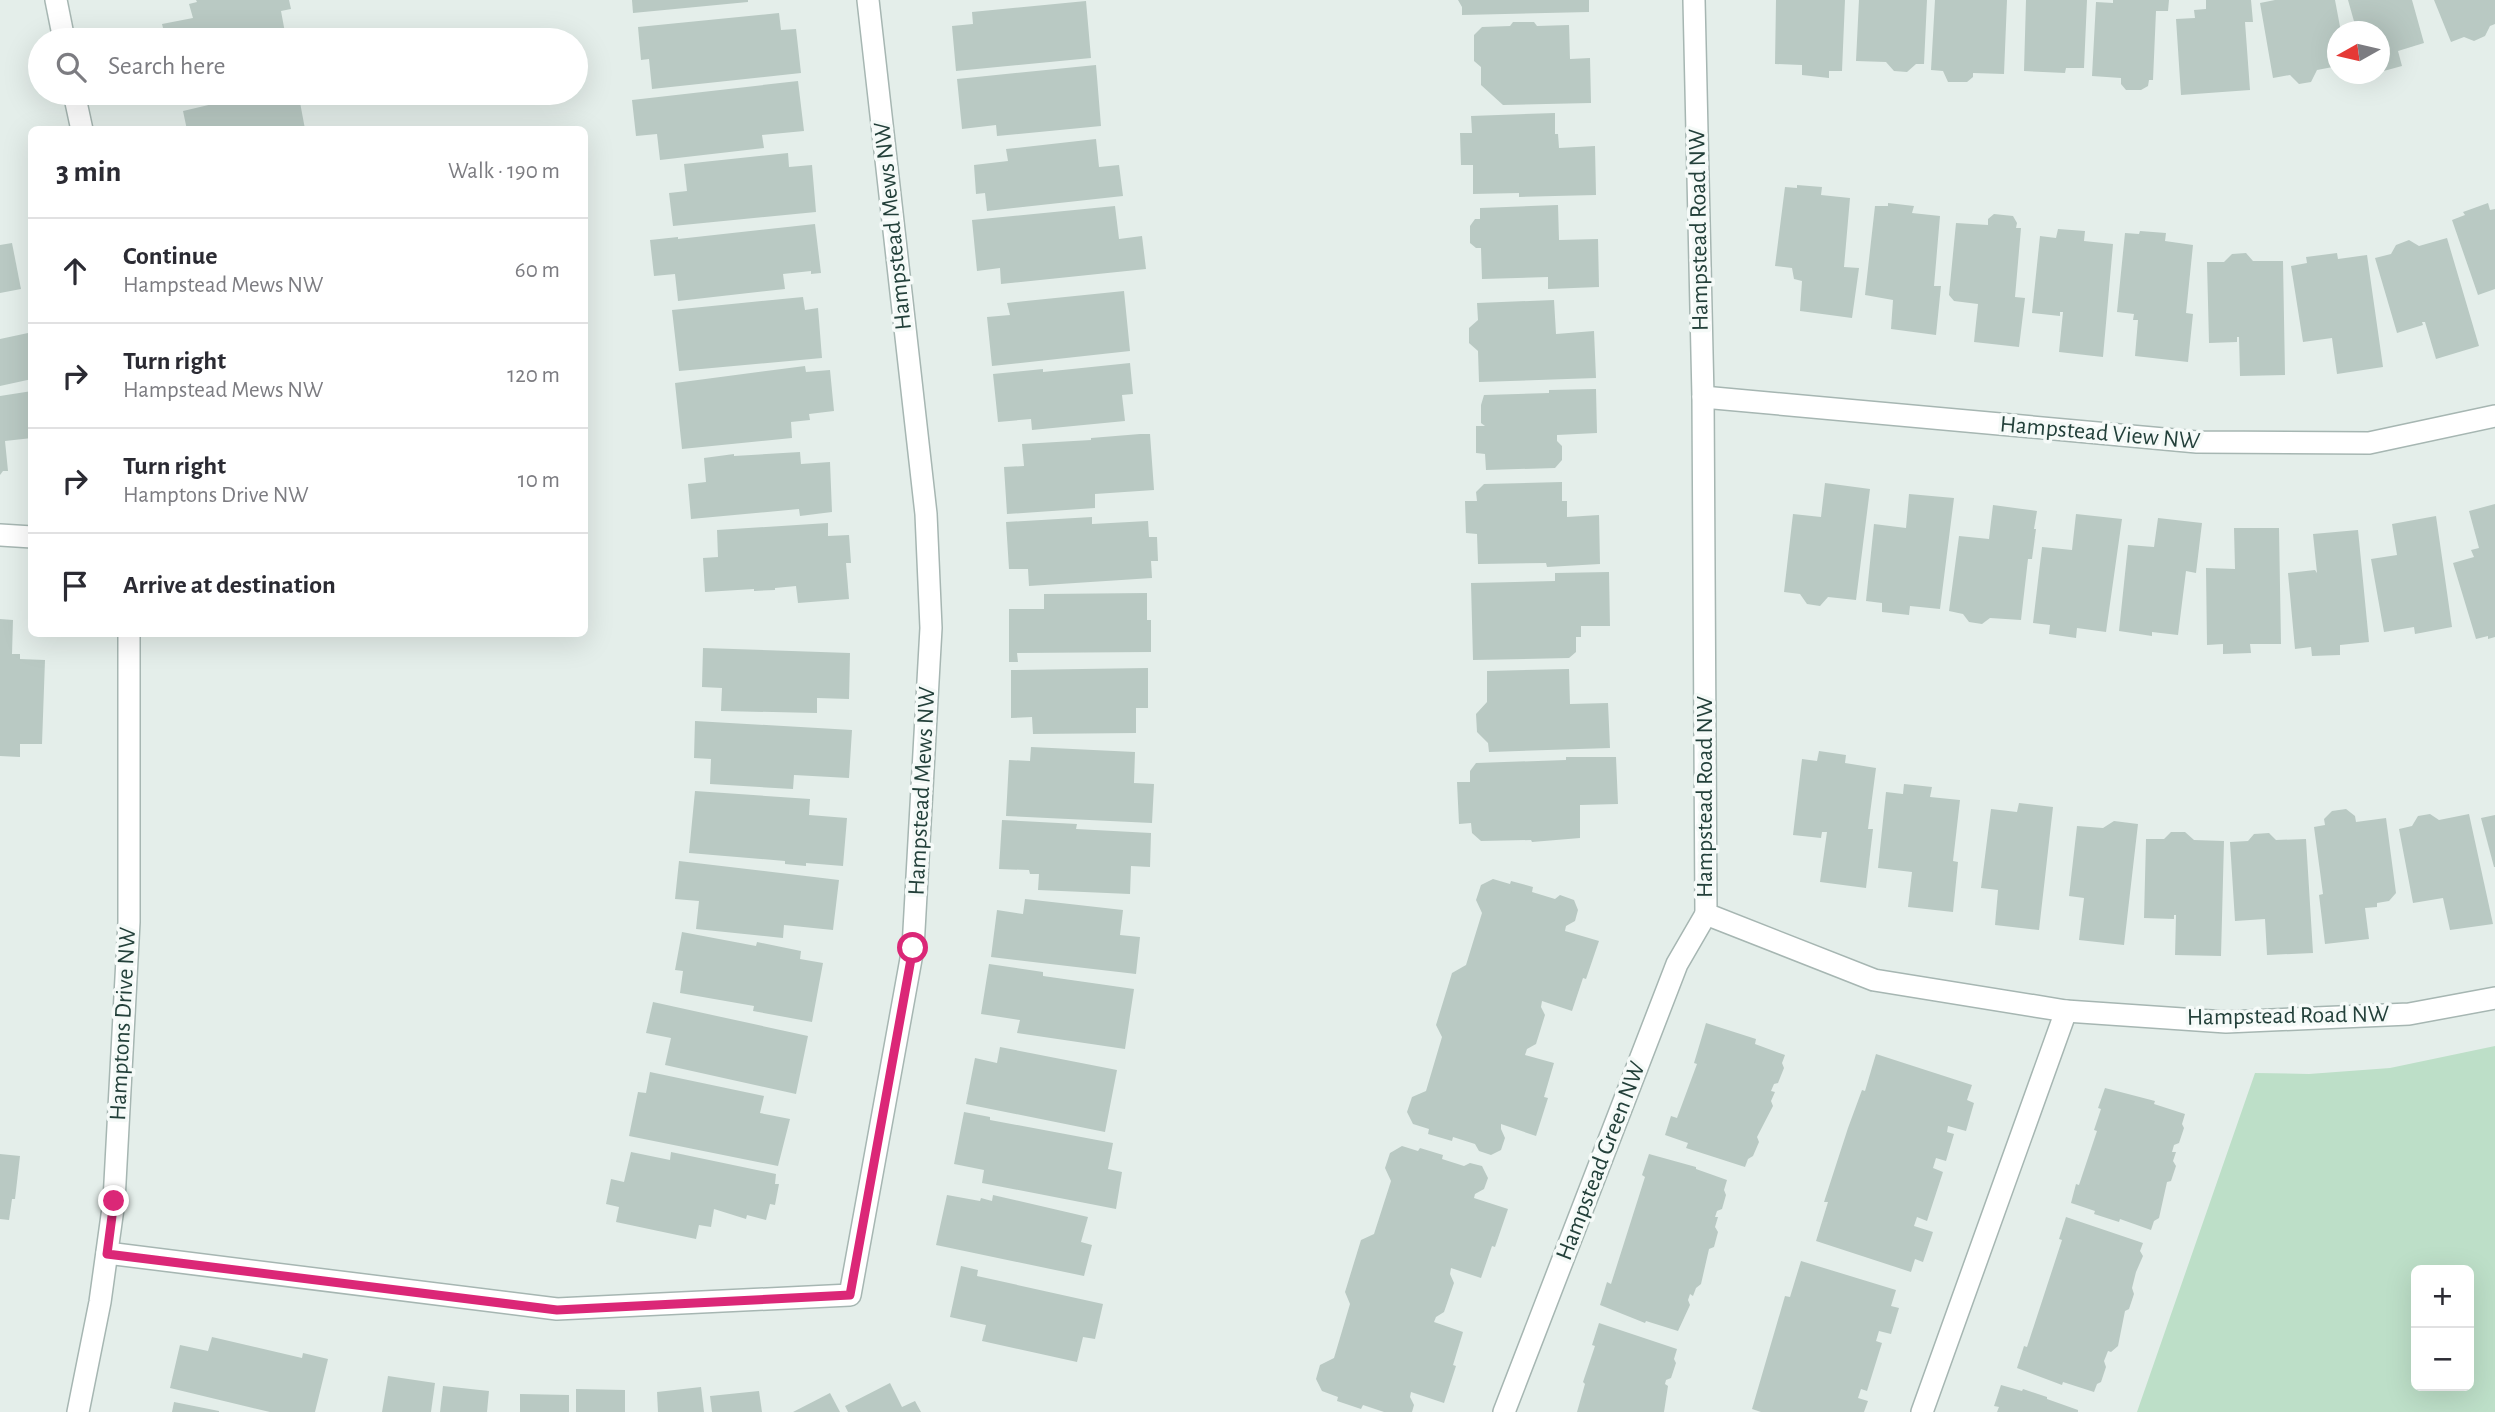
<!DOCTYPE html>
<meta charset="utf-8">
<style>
:root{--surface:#fff;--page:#f2f2f3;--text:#2b2b33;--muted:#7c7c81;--line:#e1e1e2}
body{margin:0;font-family:"Alegreya Sans",sans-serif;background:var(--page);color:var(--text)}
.controls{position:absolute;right:21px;bottom:21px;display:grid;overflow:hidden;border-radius:10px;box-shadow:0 7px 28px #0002}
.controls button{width:63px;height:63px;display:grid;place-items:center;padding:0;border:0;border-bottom:2px solid var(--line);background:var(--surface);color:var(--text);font:35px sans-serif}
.compass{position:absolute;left:2327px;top:21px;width:63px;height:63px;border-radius:50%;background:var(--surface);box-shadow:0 7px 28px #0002;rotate:262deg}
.stop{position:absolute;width:21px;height:21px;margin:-16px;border:5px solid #db2777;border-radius:50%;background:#fff}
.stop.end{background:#db2777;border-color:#fff;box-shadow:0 2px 7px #0008}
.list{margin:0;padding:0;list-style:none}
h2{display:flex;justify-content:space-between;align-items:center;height:91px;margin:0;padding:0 28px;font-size:30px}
h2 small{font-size:23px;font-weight:400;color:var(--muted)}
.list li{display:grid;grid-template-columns:46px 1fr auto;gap:21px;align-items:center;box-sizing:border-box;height:105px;padding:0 28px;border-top:2px solid var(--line)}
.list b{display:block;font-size:26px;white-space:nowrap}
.list p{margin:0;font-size:23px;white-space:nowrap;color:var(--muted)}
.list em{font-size:23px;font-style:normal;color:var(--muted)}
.icon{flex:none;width:38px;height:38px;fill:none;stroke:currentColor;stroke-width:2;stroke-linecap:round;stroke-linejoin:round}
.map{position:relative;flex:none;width:2495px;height:1412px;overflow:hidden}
.search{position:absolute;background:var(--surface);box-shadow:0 7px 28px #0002;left:28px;top:28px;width:560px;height:77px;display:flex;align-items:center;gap:18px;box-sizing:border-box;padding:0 24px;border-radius:38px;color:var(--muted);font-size:26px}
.panel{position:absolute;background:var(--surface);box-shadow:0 7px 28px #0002;left:28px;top:126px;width:560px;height:511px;border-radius:10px}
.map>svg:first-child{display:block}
.green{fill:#bddfc8;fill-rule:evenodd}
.building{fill:#b9c9c3}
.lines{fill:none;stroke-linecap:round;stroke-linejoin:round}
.service-casing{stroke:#a6b6b2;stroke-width:24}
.minor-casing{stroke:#a6b6b2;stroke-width:24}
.tertiary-casing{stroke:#a6b6b2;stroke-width:24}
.service{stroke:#fff;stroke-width:21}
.minor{stroke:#fff;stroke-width:21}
.tertiary{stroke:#fff;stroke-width:21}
.route{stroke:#db2777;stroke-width:9}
.labels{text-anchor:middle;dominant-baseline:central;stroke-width:7;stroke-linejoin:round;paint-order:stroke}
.street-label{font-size:24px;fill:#23403a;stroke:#f5faf8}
</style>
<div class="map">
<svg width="2495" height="1412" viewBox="0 0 2495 1412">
<rect width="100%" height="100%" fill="#e4eeea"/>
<!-- green -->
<path class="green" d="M2495,1046V1412H2137L2255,1073L2309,1074L2390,1068ZM2416,1270H2469V1386H2416Z"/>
<!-- building -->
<g class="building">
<path d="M196,0H289L291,9L281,11L286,38L276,40H166L162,24L193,18L189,4L197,2Z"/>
<path d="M632,0H748V2L633,13Z"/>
<path d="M1458,0H1589V12L1462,15V7Z"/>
<path d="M1776,0H1845L1842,71H1829V78L1802,75V65L1775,64Z"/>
<path d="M1859,0H1927L1924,64H1916L1907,72L1894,71L1886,62L1856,61Z"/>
<path d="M1935,0H2007L2004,74L1973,73V77L1967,82H1948L1943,71L1931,70Z"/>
<path d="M2026,0H2087L2084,68H2066L2065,73L2024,71Z"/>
<path d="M2113,0H2169L2168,11H2156L2153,80H2149L2148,86L2141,90H2126L2121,84V78L2092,76L2096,2L2113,3Z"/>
<path d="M2206,0H2251L2253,22H2245L2250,90L2181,95L2176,19L2195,18L2194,10L2206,9Z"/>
<path d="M2275,0H2335L2341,32H2338V66L2317,70L2311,82L2299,84L2290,75L2273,78L2260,3Z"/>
<path d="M2348,0H2412L2424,43L2398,51L2402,66L2380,72V32H2357Z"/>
<path d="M2434,0H2495V24L2490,26L2485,36L2474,41L2464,37L2451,42Z"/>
<path d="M1086,1L1091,58L956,71L952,26L973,24L972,12Z"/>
<path d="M779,13L781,30L796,29L801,73L652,89L649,59L641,60L638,27Z"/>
<path d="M1513,22H1534L1537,26L1569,25L1570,59L1590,58L1591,103L1503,105L1481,85V67L1474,61V35L1482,27L1510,26Z"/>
<path d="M1096,65L1101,126L997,136L996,125L962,129L957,79Z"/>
<path d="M798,81L804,131L762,135L764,148L660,160L657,134L636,136L632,100Z"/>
<path d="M215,93H306V95L299,97L305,129L187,130L183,111L217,103Z"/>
<path d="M1555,113V134H1558L1559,148L1595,146L1596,195L1519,197V193L1473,194V165H1461L1460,133H1472L1471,116Z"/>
<path d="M1096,139L1099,167L1119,165L1123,196L987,211L985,193L976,194L974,165L1008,161L1006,149Z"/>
<path d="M788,153L789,167L812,165L816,212L673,226L669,193L687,191L684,164Z"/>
<path d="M1797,185L1822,187L1821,195L1850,198L1844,267L1859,268L1852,318L1800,311L1802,281L1794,279L1792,268L1775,266L1785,187L1797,188Z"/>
<path d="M1888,203L1914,206L1912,213L1940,216L1934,286H1941L1936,335L1891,329L1893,300L1865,295L1875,206H1888Z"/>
<path d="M2488,203L2490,210L2495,209V289L2478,295L2452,220L2465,215L2463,212Z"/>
<path d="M1558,205L1559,240L1598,239L1599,287L1548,289V277L1482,279L1481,248H1476L1470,243V226L1475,219H1480V208Z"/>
<path d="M1115,206L1119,239L1142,236L1146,269L1001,284L1000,268L977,271L972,220Z"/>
<path d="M1994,214L2013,216L2017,223L2016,228H2021L2015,297L2025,298L2019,347L1974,342L1978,304L1954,301L1949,295L1956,223L1988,225V219Z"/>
<path d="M815,224L821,273L811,274V271L783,274L785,289L678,301L675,274L654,276L650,240L678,237V239Z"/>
<path d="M2058,229L2085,231L2084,241L2113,244L2103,357L2059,352L2063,312H2060V316L2032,313L2040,236L2056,238Z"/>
<path d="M2140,231L2166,233L2165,241L2193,245L2186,313L2193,314L2188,362L2135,356L2138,320H2133L2134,314L2117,312L2125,233L2139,234Z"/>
<path d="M2447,238L2479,346L2436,359L2425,322H2422L2423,325L2397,333L2375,258L2391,254L2396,245L2409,240L2419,246Z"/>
<path d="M12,243L21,289L0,293V245Z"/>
<path d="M2246,253L2253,261H2283L2285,375L2240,376L2239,337H2237V342L2209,343L2207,262H2224L2232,254Z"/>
<path d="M2337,253L2338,259L2367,255L2383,367L2337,374L2332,338L2303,342L2291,266L2307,263L2306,257Z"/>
<path d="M1124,291L1130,351L992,366L987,317L1010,315L1007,303Z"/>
<path d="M803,297L805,310L818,308L822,358L679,371L672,310Z"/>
<path d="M1554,300L1556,334L1594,331L1596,378L1479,382L1478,351L1469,343V328L1478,320L1477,303Z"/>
<path d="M28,333L32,351V379L0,386V339Z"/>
<path d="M1130,363L1133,394L1122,395L1125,421L1032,430L1031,419L998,422L993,374L1043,369V372Z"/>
<path d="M805,366L806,372L830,370L834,411L809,414L810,420L791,422L792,438L682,449L675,383Z"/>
<path d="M1596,389L1597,433L1557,435V441L1562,446V460L1555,468L1486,470L1485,454L1476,453V426H1485L1481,423V405L1484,395L1549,393V390Z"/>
<path d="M32,391V438L5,441L8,471H3L0,475V396Z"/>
<path d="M1140,434H1150L1154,490L1095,494V508L1007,514L1004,467L1024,466L1022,444L1091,440V438Z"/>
<path d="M800,452L801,464L830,462L832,512L800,516L799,509L691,519L688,484L706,482L704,458L734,454V456Z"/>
<path d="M1562,482V501H1567V517L1599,515L1600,564L1547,567L1546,563L1478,564L1477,534L1466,533L1465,501H1477L1476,492L1484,484Z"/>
<path d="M1825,483L1870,489L1856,600L1828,597L1820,606L1807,604L1800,594L1784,592L1793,514L1821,517Z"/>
<path d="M1909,494L1954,498L1940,609L1910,606L1909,615L1882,612V603L1866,601L1874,524L1906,528Z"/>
<path d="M2495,504V637L2488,639V636L2476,639L2453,563L2474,557L2471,550L2479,548L2469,511Z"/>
<path d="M1993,505L2037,511L2034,529H2036L2032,559H2028L2021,620L1990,618L1982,624L1969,622L1963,614L1949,611L1959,536L1989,539Z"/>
<path d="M2076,514L2122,519L2106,632L2077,628L2076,638L2049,634L2050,625L2033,623L2042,547L2072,550Z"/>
<path d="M2436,516L2452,627L2415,634L2414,627L2384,632L2371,559L2397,555L2392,524Z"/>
<path d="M1092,517V524L1148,521L1149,537H1157L1158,561H1151L1152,578L1029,586L1028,569H1009L1006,522Z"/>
<path d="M2158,518L2202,523L2196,573L2186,571L2178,635L2152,632V636L2119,631L2128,545L2154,547Z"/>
<path d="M828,523V536L849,535L851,563H846L849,599L798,603L796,586L775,588V590L754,591V589L705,592L703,558L718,557L717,530Z"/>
<path d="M2234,528H2279L2281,644H2250L2251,653L2223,654V644L2207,645L2206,568L2235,569Z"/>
<path d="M2358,530L2369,642L2340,645V655L2312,656L2311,647L2295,649L2288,573L2315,570L2317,573L2313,534Z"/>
<path d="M1609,572L1610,626H1581V637H1576V652L1569,658L1473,660L1471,583L1555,581V573Z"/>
<path d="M1147,593V620H1151V652L1017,653L1018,662H1009V609H1044V594Z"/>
<path d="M0,619L13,620L12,654H20V659L45,660L42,744H20V757L0,756Z"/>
<path d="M703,648L850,653L849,699L817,698V713L721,711L722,688L702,687Z"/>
<path d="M1148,668V708H1136V733L1033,734L1032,717L1011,718V670Z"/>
<path d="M1569,669L1570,704L1608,703L1610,748L1489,752L1488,743L1477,732L1476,714L1487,702V671Z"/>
<path d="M695,721L852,730L849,778L794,775L793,789L710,784L711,759L694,758Z"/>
<path d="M1031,747L1135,752L1134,783L1154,784L1152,823L1006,816L1009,760L1030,761Z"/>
<path d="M1819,751L1846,755L1845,763L1876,768L1868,829H1873L1866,888L1820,882L1827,832H1822L1821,838L1793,835L1802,759L1817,761Z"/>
<path d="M1566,757H1616L1618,804L1580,805V838L1532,842L1531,840L1481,841L1472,833L1471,823L1459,824L1457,782H1470V771L1476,763L1566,760Z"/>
<path d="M1904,784L1932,787L1930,797L1960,800L1953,861L1958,862L1953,912L1908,907L1912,872L1878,868L1886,792L1903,794Z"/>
<path d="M695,791L810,799L809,815L847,818L843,866L806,863V866L785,864V861L689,853Z"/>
<path d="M2019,803L2053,807L2039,930L1995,925L1998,890L1981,888L1991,809L2017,812Z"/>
<path d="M2346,809L2355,816L2356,822L2386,818L2396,893L2389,901L2377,903V907L2365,908L2369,939L2325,944L2319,895L2323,894L2314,827L2325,825L2324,819L2332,811Z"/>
<path d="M2430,814L2439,820L2469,814L2493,924L2450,930L2443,898L2413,903L2399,829L2412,826L2418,816Z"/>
<path d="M2495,815V867H2494L2481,818Z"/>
<path d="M1002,820L1077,824L1076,829L1151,833L1150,867L1131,866L1130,894L1038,890L1039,874H1030L1029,870L999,869Z"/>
<path d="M2114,821L2138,824L2124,945L2079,940L2084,898L2069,896L2077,826L2103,828Z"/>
<path d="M2171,832H2185L2194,840L2224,841L2221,956L2175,955L2176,915H2174V919L2144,918L2146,839H2164Z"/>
<path d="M2269,833L2276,840L2306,839L2313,953L2267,955L2265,919L2235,921L2230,842L2248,841L2254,834Z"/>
<path d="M679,861L839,880L833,930L784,925L783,938L696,929L699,901L675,899Z"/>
<path d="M1493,879L1510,884L1511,881L1533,887L1532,892L1555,899L1560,895L1574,900L1578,910L1575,921L1566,926L1565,931L1599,941L1586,979L1583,978L1572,1011L1542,1001L1541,1007L1545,1015L1536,1044L1527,1049L1525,1055L1554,1063L1544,1097L1548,1098L1536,1136L1501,1124V1129L1505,1138L1501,1150L1491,1155L1479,1151L1475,1144L1453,1137L1452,1141L1428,1134L1429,1129L1413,1124L1407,1112L1412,1097L1426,1091L1442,1037L1436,1025L1452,973L1466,965L1482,913L1476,900L1481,885Z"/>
<path d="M1025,899L1123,910L1120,935L1140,937L1136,974L991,957L997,910L1023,914Z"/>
<path d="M682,932L756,946L757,942L801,951L800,959L823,963L812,1022L753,1011L754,1006L680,993L683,971L675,970Z"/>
<path d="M989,964L1043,972V976L1134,989L1125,1049L1017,1033L1020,1020L981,1014Z"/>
<path d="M653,1002L808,1036L796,1094L665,1065L671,1038L646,1033Z"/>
<path d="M1706,1023L1756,1039L1755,1044L1785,1055L1782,1063L1784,1068L1778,1083L1774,1084L1771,1091L1775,1092L1771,1101L1773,1106L1757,1137L1759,1142L1753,1156L1748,1159L1745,1167L1686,1148L1688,1143L1665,1135L1671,1116L1677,1118L1697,1064L1694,1063Z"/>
<path d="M1000,1047L1117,1070L1105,1132L966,1104L975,1058L997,1063Z"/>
<path d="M1876,1054L1972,1085L1967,1100L1974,1103L1966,1131L1948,1126L1947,1132L1954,1134L1946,1161L1936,1158L1933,1168L1943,1172L1927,1221L1917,1217L1914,1226L1933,1232L1923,1262L1915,1259L1911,1272L1816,1241L1828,1202H1824L1848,1128L1862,1090L1865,1091Z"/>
<path d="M650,1072L764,1096L760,1113L790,1119L778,1166L629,1136L638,1092L646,1093Z"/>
<path d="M2105,1088L2155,1101L2154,1104L2185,1114L2182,1124L2184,1128L2179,1143L2174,1145L2172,1152H2176L2173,1161L2176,1166L2171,1181L2167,1182L2159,1218L2154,1221L2151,1230L2120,1219L2119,1222L2094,1214L2095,1211L2071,1203L2076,1184L2079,1185L2097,1131L2094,1130L2101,1109L2098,1108Z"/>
<path d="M964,1112L990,1117V1120L1113,1143L1108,1169L1122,1172L1116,1209L982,1183L984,1170L954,1164Z"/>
<path d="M1402,1146L1418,1151L1420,1148L1443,1155L1442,1159L1464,1166L1470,1163L1482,1166L1488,1178L1484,1189L1475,1194L1474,1198L1508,1209L1495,1247L1492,1246L1481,1278L1451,1268L1450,1274L1454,1283L1444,1312L1436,1317L1434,1322L1463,1332L1453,1365L1456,1366L1444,1403L1411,1392L1410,1397L1414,1405L1412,1412H1384L1363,1405L1361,1409L1337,1401L1338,1397L1322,1391L1316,1379L1320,1365L1334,1358L1350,1304L1345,1292L1361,1240L1374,1234L1391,1181L1385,1168L1390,1153Z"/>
<path d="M631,1152L670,1160L671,1152L776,1174L775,1184H779L775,1205L770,1204L766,1220L747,1215L746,1219L714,1209L711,1227L699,1225L696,1239L616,1222L619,1207L606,1204L611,1179L624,1182Z"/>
<path d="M0,1154L20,1156L15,1199H12L9,1220L0,1219Z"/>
<path d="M1649,1154L1696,1167V1169L1727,1180L1724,1190L1726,1195L1722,1209L1717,1211L1715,1217H1718L1715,1227L1718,1232L1714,1247L1709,1249L1701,1284L1696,1288L1693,1296L1690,1294L1688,1300L1690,1305L1678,1331L1646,1321L1645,1323L1600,1305L1607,1282L1611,1284L1645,1177L1642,1175Z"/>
<path d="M947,1195L980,1201L981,1198L992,1201L993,1195L1088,1217L1081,1242L1092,1245L1084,1276L936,1245Z"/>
<path d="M2066,1217L2143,1243L2140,1251L2143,1256L2136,1272L2132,1288L2134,1294L2129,1309L2125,1311L2118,1346L2111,1352L2108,1351L2104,1361L2106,1367L2101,1382L2097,1384L2094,1392L2063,1382L2062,1385L2017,1368L2024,1346L2027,1347L2062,1240L2059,1239Z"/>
<path d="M1801,1261L1896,1290L1891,1306L1899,1308L1891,1334L1879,1331L1876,1341L1882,1343L1867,1391L1861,1389L1858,1398L1868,1401L1864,1412H1761L1752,1409L1785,1296L1790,1297Z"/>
<path d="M961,1266L978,1270L977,1276L1103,1304L1095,1339L1083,1337L1077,1362L982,1341L986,1325L950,1317Z"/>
<path d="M1599,1323L1677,1349L1674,1359L1676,1363L1671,1378L1666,1380L1665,1384L1668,1386L1664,1412H1577L1585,1384L1583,1382L1595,1346L1592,1345Z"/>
<path d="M212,1337L302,1358L303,1353L328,1359L315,1412H270L170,1388L180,1345L208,1351Z"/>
<path d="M388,1376L435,1383L431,1412H382Z"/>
<path d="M890,1383L902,1407L915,1401L921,1412H848L845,1406Z"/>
<path d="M2001,1385L2022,1391L2023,1389L2047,1397V1399L2078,1410V1412H1997L1999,1407L1994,1406Z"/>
<path d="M443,1386L489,1391L487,1412H440Z"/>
<path d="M701,1387L704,1412H658L657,1392Z"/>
<path d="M576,1389L625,1390V1412H576Z"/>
<path d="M759,1391L762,1412H712L710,1396Z"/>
<path d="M830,1393L840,1412H793Z"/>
<path d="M520,1394L569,1395V1412H520Z"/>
<path d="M174,1402L219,1411V1412H172Z"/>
</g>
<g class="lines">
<defs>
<g id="service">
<path d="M1504,1412L1677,964L1706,914"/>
<path d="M1922,1412L2066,1011"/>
</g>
<g id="minor">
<path d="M1694,0L1703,397L1706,914L1874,980L2066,1011L2226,1022L2409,1014L2495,998"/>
<path d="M1703,397L2197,442L2369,443L2495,416"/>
<path d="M0,535L32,537"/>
<path d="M107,1253L557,1309L850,1295L913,948L931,628L926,514L868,0"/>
</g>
<g id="tertiary">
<path d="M56,0L64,40"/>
<path d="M74,93L82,130"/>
<path d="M78,1412L100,1302L114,1201L129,922V634"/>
</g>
</defs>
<!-- service casing -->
<use href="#service" class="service-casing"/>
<!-- minor casing -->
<use href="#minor" class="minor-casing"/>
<!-- tertiary casing -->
<use href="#tertiary" class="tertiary-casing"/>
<!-- service -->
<use href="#service" class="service"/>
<!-- minor -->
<use href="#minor" class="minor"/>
<!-- tertiary -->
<use href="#tertiary" class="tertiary"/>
</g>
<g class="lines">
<!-- route -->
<path class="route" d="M114,1201L107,1254L557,1310L850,1295L913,948"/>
</g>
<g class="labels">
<!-- street labels -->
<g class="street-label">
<text transform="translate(893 226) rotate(-96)">Hampstead Mews NW</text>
<text transform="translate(1699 230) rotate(-91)">Hampstead Road NW</text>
<text transform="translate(2100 433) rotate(5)">Hampstead View NW</text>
<text transform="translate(922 791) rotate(-87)">Hampstead Mews NW</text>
<text transform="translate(1705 797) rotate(-90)">Hampstead Road NW</text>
<text transform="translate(2288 1016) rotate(-1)">Hampstead Road NW</text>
<text transform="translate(123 1024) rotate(-87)">Hamptons Drive NW</text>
<text transform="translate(1601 1161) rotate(-69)">Hampstead Green NW</text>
</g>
</g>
</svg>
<div class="controls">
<button>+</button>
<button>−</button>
</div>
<svg class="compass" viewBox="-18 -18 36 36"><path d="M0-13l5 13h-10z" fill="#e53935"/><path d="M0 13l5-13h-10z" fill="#7c7c81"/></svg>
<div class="stop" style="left:913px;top:948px"></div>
<div class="stop end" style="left:114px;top:1201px"></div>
<div class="search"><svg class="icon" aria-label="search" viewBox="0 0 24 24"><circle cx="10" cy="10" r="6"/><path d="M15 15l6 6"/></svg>Search here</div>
<section class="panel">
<h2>3 min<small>Walk · 190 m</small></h2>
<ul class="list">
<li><svg class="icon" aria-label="ahead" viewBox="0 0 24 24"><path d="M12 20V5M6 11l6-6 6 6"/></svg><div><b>Continue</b><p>Hampstead Mews NW</p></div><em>60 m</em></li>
<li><svg class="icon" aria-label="right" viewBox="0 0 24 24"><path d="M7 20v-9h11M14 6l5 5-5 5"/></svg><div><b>Turn right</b><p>Hampstead Mews NW</p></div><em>120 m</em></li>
<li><svg class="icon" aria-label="right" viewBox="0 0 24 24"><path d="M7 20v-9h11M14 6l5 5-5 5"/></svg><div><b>Turn right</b><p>Hamptons Drive NW</p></div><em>10 m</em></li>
<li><svg class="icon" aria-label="arrive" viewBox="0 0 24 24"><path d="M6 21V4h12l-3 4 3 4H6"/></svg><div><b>Arrive at destination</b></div></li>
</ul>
</section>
</div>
